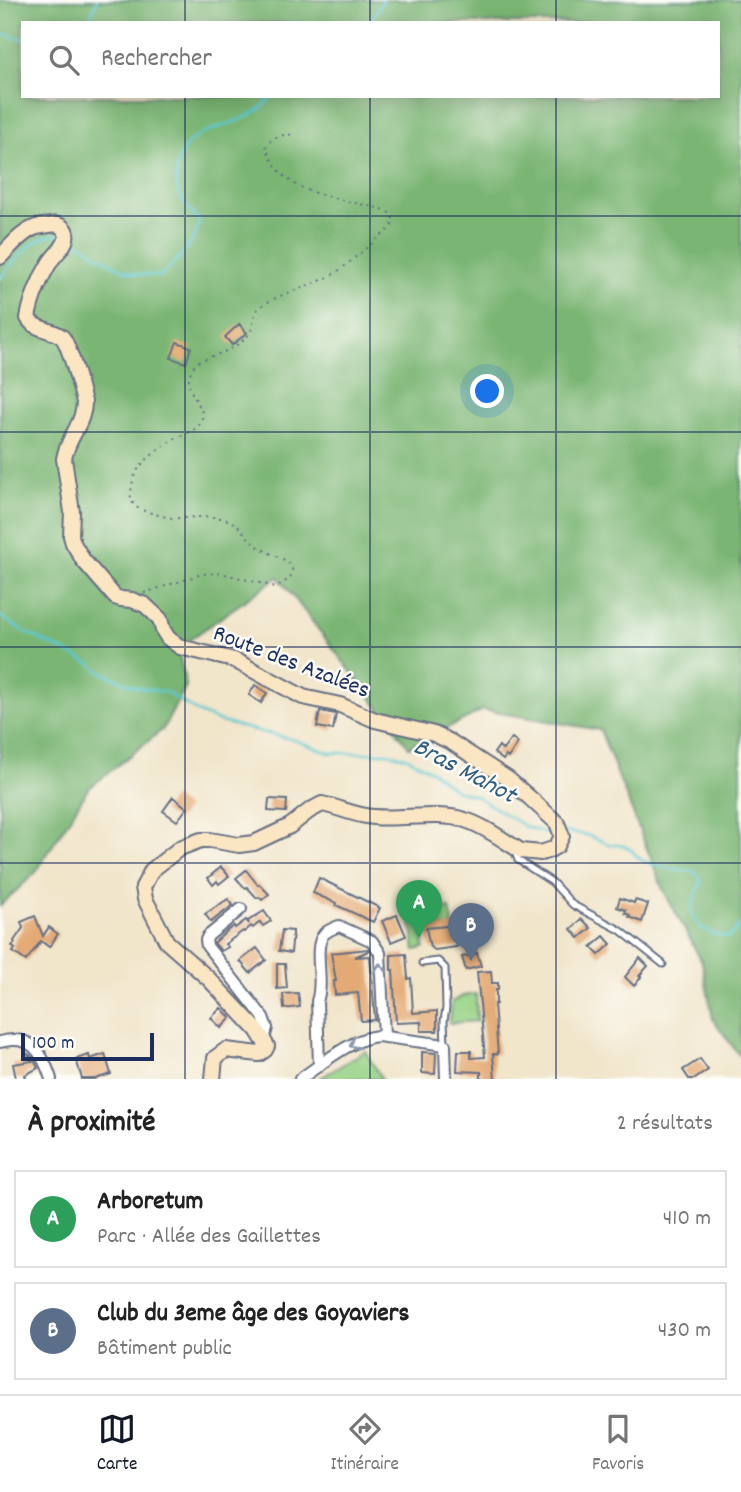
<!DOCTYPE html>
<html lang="fr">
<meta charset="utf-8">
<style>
:root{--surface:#fff;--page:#f2f2f2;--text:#222;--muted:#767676;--line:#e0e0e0;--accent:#111827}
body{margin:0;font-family:Dekko,sans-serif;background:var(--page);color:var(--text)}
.scale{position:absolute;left:21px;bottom:18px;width:133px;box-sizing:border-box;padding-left:7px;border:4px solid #1b2f5e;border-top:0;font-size:19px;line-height:24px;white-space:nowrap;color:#1b2f5e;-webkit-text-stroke:5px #fdfcf7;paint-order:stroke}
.you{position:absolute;left:488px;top:392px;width:24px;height:24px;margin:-18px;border:5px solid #fff;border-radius:50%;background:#1a73e8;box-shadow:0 0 0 10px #1a73e833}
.badge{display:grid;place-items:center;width:46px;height:46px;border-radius:50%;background:var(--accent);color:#fff;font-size:23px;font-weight:700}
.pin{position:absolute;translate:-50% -58px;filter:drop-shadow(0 2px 4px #0008)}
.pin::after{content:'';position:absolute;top:37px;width:24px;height:21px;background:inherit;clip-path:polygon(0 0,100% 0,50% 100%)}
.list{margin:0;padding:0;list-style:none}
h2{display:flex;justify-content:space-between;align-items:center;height:91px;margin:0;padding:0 28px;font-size:30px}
h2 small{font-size:23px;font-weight:400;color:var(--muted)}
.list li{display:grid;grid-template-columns:46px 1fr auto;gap:21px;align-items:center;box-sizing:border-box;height:98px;margin:0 14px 14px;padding:0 14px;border:2px solid var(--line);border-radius:0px}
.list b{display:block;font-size:26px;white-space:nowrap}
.list p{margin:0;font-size:23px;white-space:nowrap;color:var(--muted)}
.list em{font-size:23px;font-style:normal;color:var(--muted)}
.icon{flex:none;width:38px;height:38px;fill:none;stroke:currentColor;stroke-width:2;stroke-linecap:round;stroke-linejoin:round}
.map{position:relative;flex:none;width:741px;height:1079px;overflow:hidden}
.search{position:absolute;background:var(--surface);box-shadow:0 4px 18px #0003;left:21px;right:21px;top:21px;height:77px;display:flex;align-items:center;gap:18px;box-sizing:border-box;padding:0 24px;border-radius:0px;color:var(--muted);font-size:26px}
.sheet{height:315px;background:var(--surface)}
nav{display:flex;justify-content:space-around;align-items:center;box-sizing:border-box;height:98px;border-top:2px solid var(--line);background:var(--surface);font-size:19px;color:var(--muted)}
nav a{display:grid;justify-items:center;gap:4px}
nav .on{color:var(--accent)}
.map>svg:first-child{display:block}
.green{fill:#98d386;stroke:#5a8172;stroke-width:2}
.forest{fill:#7ab573;stroke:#4a7268;stroke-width:2;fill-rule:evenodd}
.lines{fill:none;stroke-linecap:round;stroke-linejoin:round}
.stream{stroke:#5bc8d1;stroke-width:2.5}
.building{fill:#e4aa75}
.lane-casing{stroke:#666f84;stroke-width:9}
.street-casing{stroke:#666f84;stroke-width:14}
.secondary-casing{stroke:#666f84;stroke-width:18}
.path{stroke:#666f84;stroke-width:2;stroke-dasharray:2 5;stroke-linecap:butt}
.lane{stroke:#fff;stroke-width:5}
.street{stroke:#fff;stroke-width:10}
.secondary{stroke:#fbe6c4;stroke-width:14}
.oneway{stroke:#8d97ae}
.grid{fill:none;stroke:#1b2f5e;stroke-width:2;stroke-opacity:0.55}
.labels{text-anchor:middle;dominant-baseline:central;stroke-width:5;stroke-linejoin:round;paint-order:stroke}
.street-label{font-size:24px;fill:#1b2f5e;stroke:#fdfcf7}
.water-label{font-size:26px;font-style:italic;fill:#2e5d80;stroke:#fdfcf7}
</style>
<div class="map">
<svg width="741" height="1079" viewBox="0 0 741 1079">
<rect width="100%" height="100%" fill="#fdfcf7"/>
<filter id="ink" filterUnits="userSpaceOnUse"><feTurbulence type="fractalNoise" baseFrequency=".0143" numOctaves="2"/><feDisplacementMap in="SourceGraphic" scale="14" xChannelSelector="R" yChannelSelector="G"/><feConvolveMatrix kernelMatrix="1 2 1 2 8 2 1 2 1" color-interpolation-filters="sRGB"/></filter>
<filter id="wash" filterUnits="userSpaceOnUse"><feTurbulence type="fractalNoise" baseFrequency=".00686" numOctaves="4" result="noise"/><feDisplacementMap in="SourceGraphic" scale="28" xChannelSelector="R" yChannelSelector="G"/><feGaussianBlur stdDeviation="1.57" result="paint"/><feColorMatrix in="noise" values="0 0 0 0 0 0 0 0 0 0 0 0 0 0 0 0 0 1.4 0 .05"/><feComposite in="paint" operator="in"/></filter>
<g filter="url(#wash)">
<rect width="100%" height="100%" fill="#f1e5ca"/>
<!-- green -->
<g class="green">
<path d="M450,908L453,926L423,928L424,948L415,950L410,914Z"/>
<path d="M476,994L477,1021L449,1023L452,1002L463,996Z"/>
<path d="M365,1051L382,1079H319Z"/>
</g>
<!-- forest -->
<path class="forest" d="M0,0H741V1055H739L713,1019L702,962L663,889L600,730L483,710L409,747L278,577L178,648L186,686L163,729L88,789L36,872L0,906ZM23,23H718V96H23Z"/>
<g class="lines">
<!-- stream -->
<g class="stream">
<path d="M88,23L97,0"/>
<path d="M369,23L383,0"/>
<path d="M0,33L23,39"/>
<path d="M72,238L116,267L135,274L161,276C176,260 197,244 199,220C182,203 174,193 177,168C183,117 248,135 271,96"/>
<path d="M0,278C16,260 35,231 63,235"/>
<path d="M0,616L25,632L89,663L101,672L136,687L166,692L199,713L221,722L291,739L330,753H387L406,757L432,771L455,790L476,796L524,826L544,833H556"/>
<path d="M566,832L587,835L609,844L624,846L630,849L640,859L648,863L666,868L693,871L699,876L701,881C699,890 693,899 692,908C691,927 712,936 728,937L735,932L741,924"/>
</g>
</g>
<g id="blocks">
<!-- building -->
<g class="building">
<path d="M239,324L247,333L232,345L225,337Z"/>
<path d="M177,342L191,347L186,363L171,358Z"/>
<path d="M255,685L267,693L261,703L249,695Z"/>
<path d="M320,711L336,714L333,730L317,727Z"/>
<path d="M512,738L518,743L508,758L506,756L503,760L494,753L499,746L503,750Z"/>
<path d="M173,797L187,808L177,821L163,811Z"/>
<path d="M269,799L287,800L286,812L268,811Z"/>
<path d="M221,867L229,876L219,884L217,881L213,885L208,878Z"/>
<path d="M246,870L258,885L259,884L269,894L262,900L259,897L257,898L247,887L245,888L236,878Z"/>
<path d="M319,878L380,908L373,922L336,905V903L313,893Z"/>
<path d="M620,898L634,903L635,900L648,904L642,922L629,917L630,915L625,913L626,910L617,907Z"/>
<path d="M228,899L233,905L211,922L205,914Z"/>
<path d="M264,911L271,921L263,926L260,922L253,928L251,926L244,932L243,931L225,944L228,947L221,951L214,943L227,931L234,926L235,928L246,920L249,924L248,921Z"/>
<path d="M397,915L406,936L391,942L382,921Z"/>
<path d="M35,916L43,936L49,927L58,934L49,947L41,941L26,961L13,952L15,949L12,946L15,943L14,941L23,928L21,922Z"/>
<path d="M582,919L591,928L579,938L571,929Z"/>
<path d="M458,925L461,942L456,947L435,950L430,947L426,928Z"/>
<path d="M282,930L293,931L291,953L279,951Z"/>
<path d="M604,936L611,944L599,955L591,947Z"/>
<path d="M257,948L266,960L250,973L240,961Z"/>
<path d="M368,949V951L355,957L370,956L375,1020L361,1021L358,993L335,995L334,981H336L331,953Z"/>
<path d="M477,953L481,966L466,970L462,957Z"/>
<path d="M406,954L408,979L411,978L413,1013L437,1011V1031H421V1022L396,1023L393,970H391V955Z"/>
<path d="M640,958L648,966L639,976L641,977L634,986L625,977Z"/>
<path d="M277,964H285L287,988L277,989Z"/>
<path d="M491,971L492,983H498V990H496V1004H494L498,1054H493L495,1079H481V1072L457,1071L458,1051H471V1058L485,1057L477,972Z"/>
<path d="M298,993L300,1007L284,1009L283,994Z"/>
<path d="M221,1008L231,1018L221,1028L211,1018Z"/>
<path d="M422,1052L436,1053L435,1074L422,1073Z"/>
<path d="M27,1053L33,1058L38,1068L25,1075L26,1079H16L13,1064L32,1061Z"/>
<path d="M105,1054L111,1074L95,1079H82L76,1059L89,1055L90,1059Z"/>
<path d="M700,1059L708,1070L695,1079H689L683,1070Z"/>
</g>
</g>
</g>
<g filter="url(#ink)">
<use href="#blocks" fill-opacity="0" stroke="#666f84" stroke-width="2"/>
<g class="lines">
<defs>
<g id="lane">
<path d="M515,852L518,860L552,882L573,905L620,930L663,964"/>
<path d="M422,963L438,961L445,968L446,1008L444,1021L445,1045"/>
</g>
<g id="street">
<path d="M241,909L208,936L206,940L207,946L263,1017L267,1028L264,1039"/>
<path d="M0,1042C31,1034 42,1051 51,1079"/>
<path d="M319,1066L317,1001C325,980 312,949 324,934C328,930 334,928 339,926L372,941L380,953L384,1036"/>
<path d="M300,1079C322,1064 352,1038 378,1036L445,1045L446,1079"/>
</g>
<path id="secondary" d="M0,257C10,247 21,233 34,228C38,226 45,226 50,225C60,223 68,229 66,239C64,248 55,254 50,262C40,278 31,300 28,318C35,331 51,328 62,337C69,344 81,390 84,402C84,424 67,438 64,459L72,512L71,536L73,543L83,560L115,597L121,599L132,600L145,605L160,619L163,630L168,638L180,647L234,660L303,697L340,705L375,720L434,734L451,742L508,779L530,798L557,823L562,836L557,846L550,850L541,853L521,851C504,841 485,826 465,820C437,811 402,820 374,817C355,816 339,807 322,804L309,811L290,826L254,843L239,845L210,840H201L180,848L152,870L143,887L145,899L167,942L209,979L257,1030L267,1046L265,1050L259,1054L226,1050L215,1058L213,1079"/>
</defs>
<!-- lane casing -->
<use href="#lane" class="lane-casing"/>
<!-- street casing -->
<use href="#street" class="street-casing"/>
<!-- secondary casing -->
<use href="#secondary" class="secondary-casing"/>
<!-- path -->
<path class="path" d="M144,593L202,574L221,573L275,587C281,584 294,579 292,569C290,559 274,556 266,551C262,549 257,546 253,543C243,533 239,523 225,519C207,514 189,519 172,518C164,517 142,511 136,507C132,503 130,498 131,493C133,470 142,463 158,450C166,445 172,439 181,436C188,432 194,431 199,425C214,405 172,392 197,362C216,354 235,351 249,334C255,327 252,315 258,309C271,296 311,286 328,277C344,269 357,255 371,244C378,238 385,233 392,226C394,217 393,215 385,210C358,202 310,197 289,180C279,173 271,160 266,148C269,138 283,133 293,135"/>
<!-- lane -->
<use href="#lane" class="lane"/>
<!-- street -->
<use href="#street" class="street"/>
<!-- secondary -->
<use href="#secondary" class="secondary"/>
</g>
<!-- one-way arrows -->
<defs><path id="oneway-chevron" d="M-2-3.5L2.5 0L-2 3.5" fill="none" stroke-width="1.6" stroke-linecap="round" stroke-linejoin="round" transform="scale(1.75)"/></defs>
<g class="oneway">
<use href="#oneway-chevron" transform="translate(380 968) rotate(-93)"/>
<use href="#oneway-chevron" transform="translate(354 1044) rotate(152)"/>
</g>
</g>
<!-- grid -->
<path class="grid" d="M185,0V23M370,0V23M556,0V23M185,96V1079M370,96V1079M556,96V1079M0,216H741M0,432H741M0,647H741M0,863H741"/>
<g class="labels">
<!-- street labels -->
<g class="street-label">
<text transform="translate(291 663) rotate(21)">Route des Azalées</text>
</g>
<!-- water labels -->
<g class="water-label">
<text transform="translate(464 772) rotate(28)">Bras Mahot</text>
</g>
</g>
</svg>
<div class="scale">100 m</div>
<div class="you"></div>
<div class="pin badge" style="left:419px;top:938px;background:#2e9e5b">A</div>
<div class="pin badge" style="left:471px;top:961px;background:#5c6f8a">B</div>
<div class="search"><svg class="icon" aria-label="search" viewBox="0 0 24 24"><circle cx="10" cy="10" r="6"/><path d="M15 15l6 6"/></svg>Rechercher</div>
</div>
<section class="sheet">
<h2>À proximité<small>2 résultats</small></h2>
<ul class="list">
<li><span class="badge" style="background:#2e9e5b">A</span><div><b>Arboretum</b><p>Parc · Allée des Gaillettes</p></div><em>410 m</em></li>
<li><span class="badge" style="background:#5c6f8a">B</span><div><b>Club du 3eme âge des Goyaviers</b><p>Bâtiment public</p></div><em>430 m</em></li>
</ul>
</section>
<nav>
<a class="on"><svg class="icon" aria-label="map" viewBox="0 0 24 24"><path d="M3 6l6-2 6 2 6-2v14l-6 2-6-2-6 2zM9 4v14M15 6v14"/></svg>Carte</a>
<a><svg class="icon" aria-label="directions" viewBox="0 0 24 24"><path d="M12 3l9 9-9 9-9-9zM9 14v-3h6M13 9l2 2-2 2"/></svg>Itinéraire</a>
<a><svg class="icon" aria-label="saved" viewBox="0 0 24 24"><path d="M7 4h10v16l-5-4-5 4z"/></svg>Favoris</a>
</nav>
